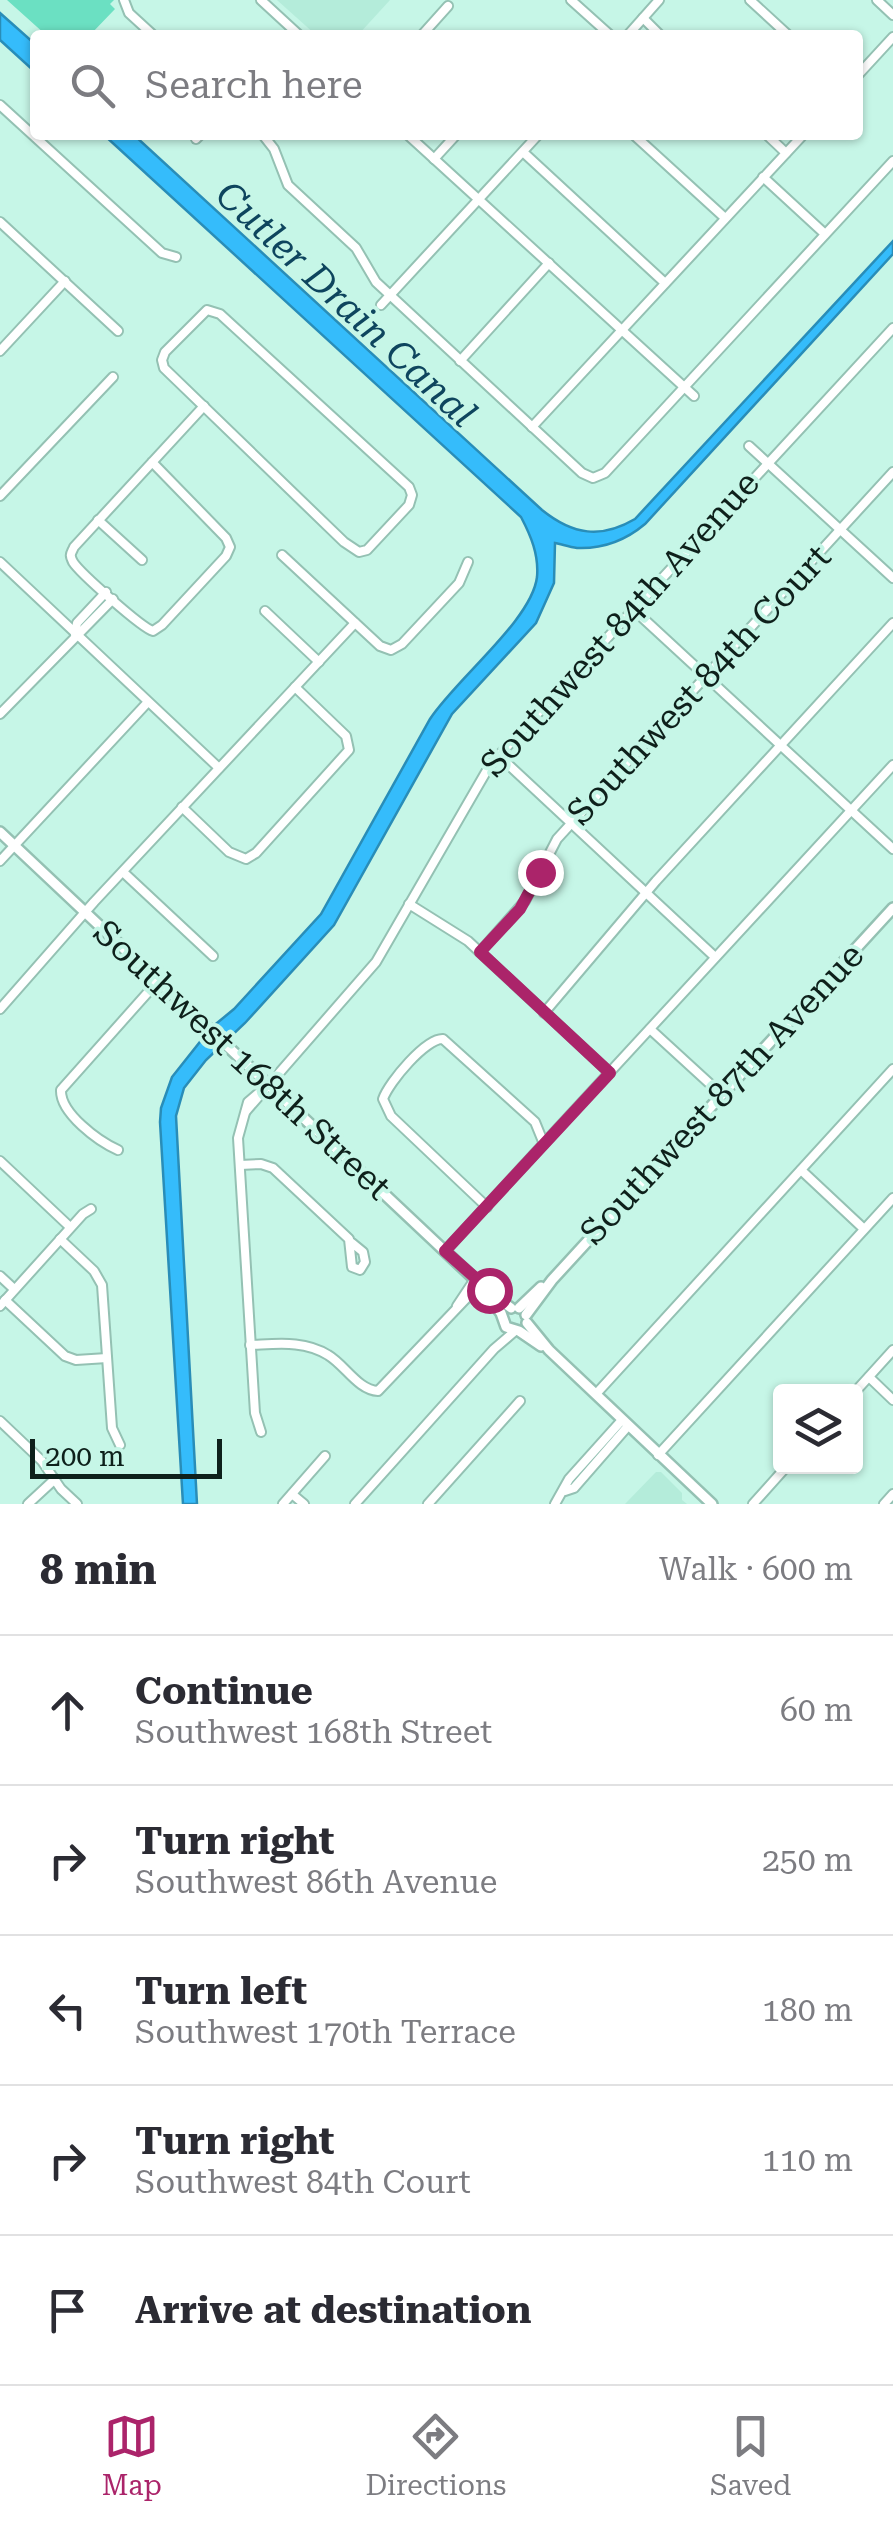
<!DOCTYPE html>
<meta charset="utf-8">
<style>
:root{--surface:#fff;--page:#f2f2f3;--text:#2b2b33;--muted:#7c7c81;--line:#e1e1e2;--accent:#ab246a}
body{margin:0;font-family:"Roboto Serif",serif;background:var(--page);color:var(--text)}
.controls{position:absolute;right:30px;bottom:30px;display:grid;overflow:hidden;border-radius:10px;box-shadow:0 2px 8px #0004}
.controls button{width:90px;height:90px;display:grid;place-items:center;padding:0;border:0;border-bottom:2px solid var(--line);background:var(--surface);color:var(--text);font:50px sans-serif}
.scale{position:absolute;left:30px;bottom:25px;width:192px;box-sizing:border-box;padding-left:10px;border:5px solid #0e201b;border-top:0;font-size:28px;line-height:35px;white-space:nowrap;color:#0e201b;-webkit-text-stroke:8px #c6f6e7;paint-order:stroke}
.stop{position:absolute;width:30px;height:30px;margin:-22px;border:8px solid #ab246a;border-radius:50%;background:#fff}
.stop.end{background:#ab246a;border-color:#fff;box-shadow:0 2px 10px #0008}
.list{margin:0;padding:0;list-style:none}
h2{display:flex;justify-content:space-between;align-items:center;height:130px;margin:0;padding:0 40px;font-size:42px}
h2 small{font-size:32px;font-weight:400;color:var(--muted)}
.list li{display:grid;grid-template-columns:65px 1fr auto;gap:30px;align-items:center;box-sizing:border-box;height:150px;padding:0 40px;border-top:2px solid var(--line)}
.list b{display:block;font-size:38px;white-space:nowrap}
.list p{margin:0;font-size:32px;white-space:nowrap;color:var(--muted)}
.list em{font-size:32px;font-style:normal;color:var(--muted)}
.icon{flex:none;width:55px;height:55px;fill:none;stroke:currentColor;stroke-width:2;stroke-linecap:round;stroke-linejoin:round}
.map{position:relative;flex:none;width:893px;height:1504px;overflow:hidden}
.search{position:absolute;background:var(--surface);box-shadow:0 2px 8px #0004;left:30px;right:30px;top:30px;height:110px;display:flex;align-items:center;gap:25px;box-sizing:border-box;padding:0 35px;border-radius:10px;color:var(--muted);font-size:38px}
.sheet{height:880px;background:var(--surface)}
nav{display:flex;justify-content:space-around;align-items:center;box-sizing:border-box;height:140px;border-top:2px solid var(--line);background:var(--surface);font-size:28px;color:var(--muted)}
nav a{display:grid;justify-items:center;gap:5px}
nav .on{color:var(--accent)}
.map>svg:first-child{display:block}
.built{fill:#b4ecda}
.green{fill:#6be0c2}
.water{fill:#35bcfb;stroke:#298db8;stroke-width:2.5}
.lines{fill:none;stroke-linecap:round;stroke-linejoin:round}
.minor-casing{stroke:#94c1b3;stroke-width:12}
.tertiary-casing{stroke:#94c1b3;stroke-width:14}
.minor{stroke:#fff;stroke-width:8}
.tertiary{stroke:#fff;stroke-width:9}
.route{stroke:#ab246a;stroke-width:12}
.labels{text-anchor:middle;dominant-baseline:central;stroke-width:8;stroke-linejoin:round;paint-order:stroke}
.street-label{font-size:35px;fill:#0e201b;stroke:#c6f6e7}
.water-label{font-size:38px;font-style:italic;fill:#0e455e;stroke:#c6f6e7}
</style>
<div class="map">
<svg width="893" height="1504" viewBox="0 0 893 1504">
<rect width="100%" height="100%" fill="#c6f6e7"/>
<!-- built -->
<g class="built">
<path d="M277,0H390L358,35H316Z"/>
<path d="M656,1472H661L682,1493V1500L687,1504H625Z"/>
</g>
<!-- green -->
<path class="green" d="M7,0H114L110,4L115,9L90,35H46Z"/>
<!-- water -->
<g class="water">
<path d="M0,13L35,44V72L0,40Z"/>
<path d="M104,135H134L542,510C573,535 601,539 635,519L893,241V254L645,524C626,540 602,549 577,548C569,547 561,544 555,543L554,583L536,623L452,714L334,925L245,1023L206,1060L184,1088L176,1116L197,1504H183L160,1122L161,1108L172,1077L211,1028L234,1009L321,914L430,719C456,679 532,620 537,577C539,555 531,536 521,517Z"/>
</g>
<g class="lines">
<defs>
<g id="minor">
<path d="M124,0L129,13L153,35"/>
<path d="M261,0L299,35"/>
<path d="M571,0L610,35"/>
<path d="M750,0L788,35"/>
<path d="M877,0L893,15"/>
<path d="M643,18L660,35"/>
<path d="M422,35L448,6"/>
<path d="M628,35L659,0"/>
<path d="M858,75L893,37"/>
<path d="M0,105L162,253L176,257"/>
<path d="M263,135L274,149L288,185L356,248L376,282L582,473L593,478L605,473L893,161"/>
<path d="M408,135L694,396"/>
<path d="M634,135L725,218"/>
<path d="M767,135L786,153"/>
<path d="M196,139L200,135"/>
<path d="M523,152L665,283"/>
<path d="M434,159L456,135"/>
<path d="M763,177L825,234"/>
<path d="M0,222L118,331"/>
<path d="M381,305L538,135"/>
<path d="M207,310L220,314L409,487L412,495L409,505L367,550L359,552L344,542L164,368L162,360L165,352Z"/>
<path d="M0,351L65,281"/>
<path d="M460,361L549,263"/>
<path d="M532,427L803,135"/>
<path d="M749,446L893,578"/>
<path d="M152,462L226,538L230,547L226,556L162,625L153,631C142,628 80,573 73,562C69,554 71,554 74,547L204,406"/>
<path d="M0,496L113,377"/>
<path d="M98,520L142,560"/>
<path d="M282,555L380,646L391,650L402,644L459,583L468,562"/>
<path d="M0,562L219,768"/>
<path d="M633,609L893,849"/>
<path d="M265,611L319,662"/>
<path d="M75,634L77,623L106,592"/>
<path d="M0,714L113,599"/>
<path d="M498,755L715,957"/>
<path d="M182,807L229,852L246,859L256,853L349,750L346,736L295,687"/>
<path d="M0,861L147,703"/>
<path d="M123,872L213,956"/>
<path d="M409,904L468,941L610,1073"/>
<path d="M480,952L525,901L557,839L893,472"/>
<path d="M0,1009L94,902L355,623"/>
<path d="M544,1013L656,881L893,623"/>
<path d="M650,1029L721,1094"/>
<path d="M246,1111L376,962L490,765L893,328"/>
<path d="M118,1150C98,1141 60,1113 61,1090L158,981"/>
<path d="M0,1161L70,1227"/>
<path d="M240,1165L261,1164L273,1168L349,1239L352,1267L360,1270L365,1262L363,1252L352,1243"/>
<path d="M801,1170L864,1229"/>
<path d="M487,1207L391,1116L383,1099C389,1082 426,1038 443,1039L535,1122L544,1144"/>
<path d="M60,1239L94,1271L102,1285L112,1428L120,1445"/>
<path d="M445,1251L893,765"/>
<path d="M0,1276L14,1289"/>
<path d="M5,1300L65,1356L76,1360L107,1358"/>
<path d="M0,1306L83,1214L91,1209"/>
<path d="M457,1306L475,1279"/>
<path d="M250,1345C277,1344 304,1340 328,1355C345,1365 358,1390 378,1391L480,1284"/>
<path d="M869,1377L893,1400"/>
<path d="M855,1392L893,1350"/>
<path d="M596,1394L893,1069"/>
<path d="M0,1421L42,1461L61,1489L77,1504"/>
<path d="M261,1432L255,1413L238,1138L248,1102L268,1085"/>
<path d="M658,1455L893,1198"/>
<path d="M565,1491L574,1488L628,1426"/>
<path d="M292,1494L304,1504"/>
<path d="M28,1504L55,1479"/>
<path d="M283,1504L325,1456"/>
<path d="M355,1504L494,1349L515,1331"/>
<path d="M428,1504L520,1401"/>
<path d="M555,1504L569,1479L622,1420"/>
<path d="M753,1504L787,1466"/>
<path d="M884,1504L893,1494"/>
</g>
<g id="tertiary">
<path d="M0,832L484,1288L511,1308"/>
<path d="M487,1294L501,1313L506,1327L519,1331L541,1346"/>
<path d="M519,1308L541,1287"/>
<path d="M526,1315L552,1280L893,908"/>
<path d="M527,1323L549,1350L712,1504"/>
</g>
</defs>
<!-- minor casing -->
<use href="#minor" class="minor-casing"/>
<!-- tertiary casing -->
<use href="#tertiary" class="tertiary-casing"/>
<!-- minor -->
<use href="#minor" class="minor"/>
<!-- tertiary -->
<use href="#tertiary" class="tertiary"/>
</g>
<g class="lines">
<!-- route -->
<path class="route" d="M489,1290L445,1251L610,1073L480,952L520,909L540,872"/>
</g>
<g class="labels">
<!-- street labels -->
<g class="street-label">
<text transform="translate(620 624) rotate(-48)">Southwest 84th Avenue</text>
<text transform="translate(699 685) rotate(-47)">Southwest 84th Court</text>
<text transform="translate(242 1060) rotate(43)">Southwest 168th Street</text>
<text transform="translate(722 1094) rotate(-47)">Southwest 87th Avenue</text>
</g>
<!-- water labels -->
<g class="water-label">
<text transform="translate(346 304) rotate(43)">Cutler Drain Canal</text>
</g>
</g>
</svg>
<div class="controls">
<button><svg class="icon" aria-label="layers" viewBox="0 0 24 24"><path d="M12 4l9 5-9 5-9-5zM3 14l9 5 9-5"/></svg></button>
</div>
<div class="scale">200 m</div>
<div class="stop" style="left:489px;top:1290px"></div>
<div class="stop end" style="left:540px;top:872px"></div>
<div class="search"><svg class="icon" aria-label="search" viewBox="0 0 24 24"><circle cx="10" cy="10" r="6"/><path d="M15 15l6 6"/></svg>Search here</div>
</div>
<section class="sheet">
<h2>8 min<small>Walk · 600 m</small></h2>
<ul class="list">
<li><svg class="icon" aria-label="ahead" viewBox="0 0 24 24"><path d="M12 20V5M6 11l6-6 6 6"/></svg><div><b>Continue</b><p>Southwest 168th Street</p></div><em>60 m</em></li>
<li><svg class="icon" aria-label="right" viewBox="0 0 24 24"><path d="M7 20v-9h11M14 6l5 5-5 5"/></svg><div><b>Turn right</b><p>Southwest 86th Avenue</p></div><em>250 m</em></li>
<li><svg class="icon" aria-label="left" viewBox="0 0 24 24"><path d="M17 20v-9H6M10 6l-5 5 5 5"/></svg><div><b>Turn left</b><p>Southwest 170th Terrace</p></div><em>180 m</em></li>
<li><svg class="icon" aria-label="right" viewBox="0 0 24 24"><path d="M7 20v-9h11M14 6l5 5-5 5"/></svg><div><b>Turn right</b><p>Southwest 84th Court</p></div><em>110 m</em></li>
<li><svg class="icon" aria-label="arrive" viewBox="0 0 24 24"><path d="M6 21V4h12l-3 4 3 4H6"/></svg><div><b>Arrive at destination</b></div></li>
</ul>
</section>
<nav>
<a class="on"><svg class="icon" aria-label="map" viewBox="0 0 24 24"><path d="M3 6l6-2 6 2 6-2v14l-6 2-6-2-6 2zM9 4v14M15 6v14"/></svg>Map</a>
<a><svg class="icon" aria-label="directions" viewBox="0 0 24 24"><path d="M12 3l9 9-9 9-9-9zM9 14v-3h6M13 9l2 2-2 2"/></svg>Directions</a>
<a><svg class="icon" aria-label="saved" viewBox="0 0 24 24"><path d="M7 4h10v16l-5-4-5 4z"/></svg>Saved</a>
</nav>
